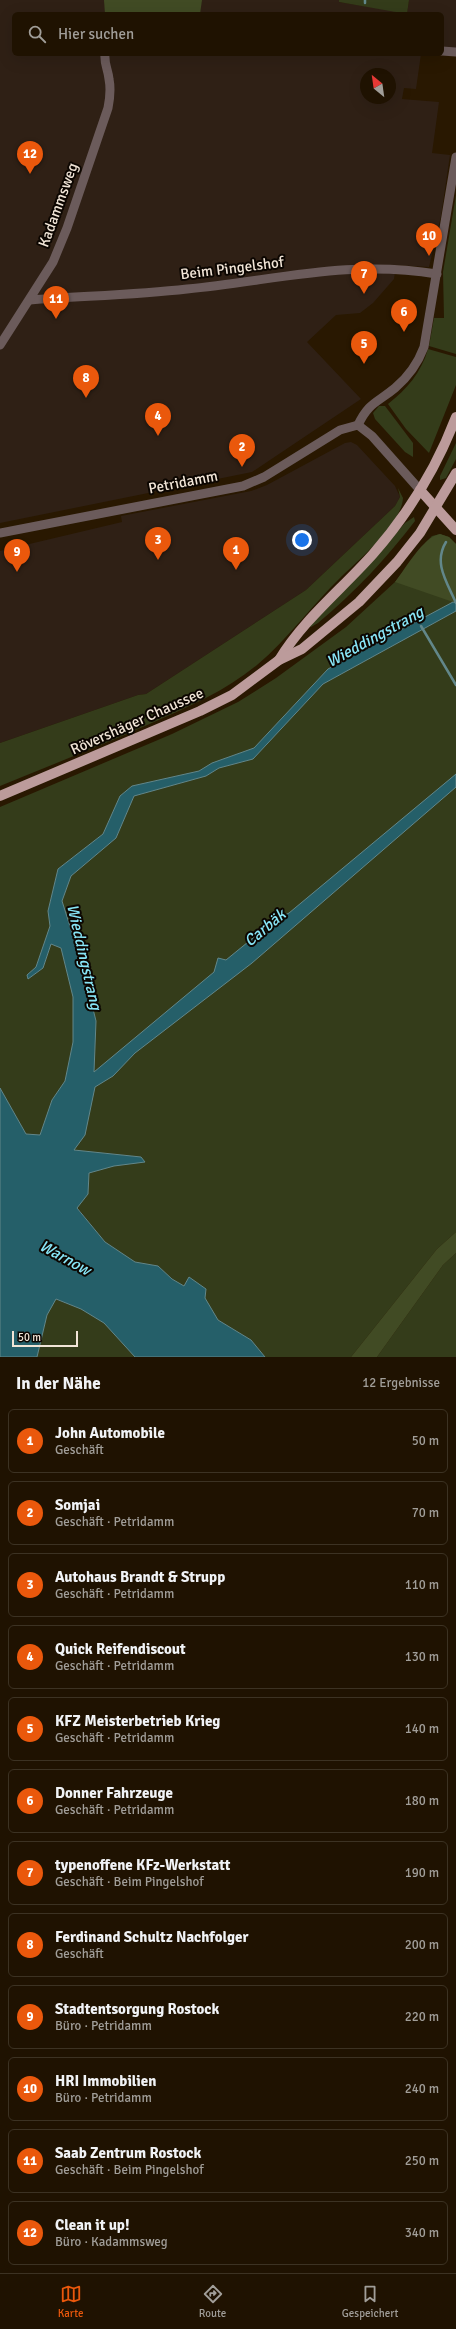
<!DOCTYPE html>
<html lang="de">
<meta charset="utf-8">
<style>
:root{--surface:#1f1201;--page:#271b0b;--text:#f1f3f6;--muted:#a19e99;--line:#3c3223;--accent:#ea580c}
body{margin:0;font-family:Signika,sans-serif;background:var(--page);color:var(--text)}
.compass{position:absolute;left:360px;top:68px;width:36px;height:36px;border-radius:50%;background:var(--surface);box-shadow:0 4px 16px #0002;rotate:331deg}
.scale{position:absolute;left:12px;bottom:10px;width:66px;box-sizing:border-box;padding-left:4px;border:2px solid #f1e5d7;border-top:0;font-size:11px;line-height:14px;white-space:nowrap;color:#f1e5d7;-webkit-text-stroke:3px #0c0601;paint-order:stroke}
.you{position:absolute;left:302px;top:540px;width:14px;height:14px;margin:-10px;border:3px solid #fff;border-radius:50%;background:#1a73e8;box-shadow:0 0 0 6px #1a73e833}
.badge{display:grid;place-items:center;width:26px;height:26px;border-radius:50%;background:var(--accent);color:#fff;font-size:13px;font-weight:700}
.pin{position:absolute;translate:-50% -33px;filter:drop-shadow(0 1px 2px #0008)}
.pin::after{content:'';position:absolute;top:21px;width:14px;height:12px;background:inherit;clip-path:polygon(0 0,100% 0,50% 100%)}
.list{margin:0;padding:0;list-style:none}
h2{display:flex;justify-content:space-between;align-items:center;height:52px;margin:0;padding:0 16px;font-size:17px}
h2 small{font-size:13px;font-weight:400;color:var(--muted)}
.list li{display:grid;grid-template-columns:26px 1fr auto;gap:12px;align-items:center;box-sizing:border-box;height:64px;margin:0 8px 8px;padding:0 8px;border:1px solid var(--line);border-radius:6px}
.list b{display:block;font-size:15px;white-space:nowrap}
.list p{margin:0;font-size:13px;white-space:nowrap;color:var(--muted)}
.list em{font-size:13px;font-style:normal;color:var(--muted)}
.icon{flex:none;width:22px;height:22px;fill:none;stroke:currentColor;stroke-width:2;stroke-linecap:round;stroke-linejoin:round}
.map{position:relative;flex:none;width:456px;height:1357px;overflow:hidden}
.search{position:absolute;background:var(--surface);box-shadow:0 4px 16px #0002;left:12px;right:12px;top:12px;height:44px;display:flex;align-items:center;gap:10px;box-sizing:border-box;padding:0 14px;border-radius:6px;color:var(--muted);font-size:15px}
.sheet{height:916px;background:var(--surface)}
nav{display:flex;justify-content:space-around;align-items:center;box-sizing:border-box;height:56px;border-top:1px solid var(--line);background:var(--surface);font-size:11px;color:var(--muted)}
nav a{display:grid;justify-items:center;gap:2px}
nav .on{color:var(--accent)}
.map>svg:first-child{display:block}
.commercial{fill:#2f2015;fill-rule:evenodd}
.green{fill:#343c1a}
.forest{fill:#414b24}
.water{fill:#255f69;stroke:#62878a}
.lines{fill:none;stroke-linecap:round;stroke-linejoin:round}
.stream{stroke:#62878a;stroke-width:2.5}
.minor{stroke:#6b5b5b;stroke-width:9}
.major{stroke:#bc9b9b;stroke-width:10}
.labels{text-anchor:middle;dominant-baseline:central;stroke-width:4;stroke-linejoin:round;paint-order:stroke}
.street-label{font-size:15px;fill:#f1e5d7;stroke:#0c0601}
.water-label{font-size:16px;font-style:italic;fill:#88e6f7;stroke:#0c0601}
</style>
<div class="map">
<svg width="456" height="1357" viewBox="0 0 456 1357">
<rect width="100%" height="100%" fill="#291801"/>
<!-- commercial -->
<g class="commercial">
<path d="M0,0H339V2L407,13L409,0H456V48L442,47V14H14V54H421L416,89L404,88L402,99L439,102L432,153L450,155L441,216L429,267L396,265L394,279L373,303L360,313L336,315L307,342L361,399L252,472L0,523ZM366,74H390V98H366Z"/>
<path d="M351,442L357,445L395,486L400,497L395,506L306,590L146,694L138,695L0,743V551L122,522L121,516L251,491L267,485L345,443Z"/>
</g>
<!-- green -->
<g class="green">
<path d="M339,0H409L407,14L339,2Z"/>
<path d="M456,195V354L429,346L434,318H444L443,272Z"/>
<path d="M428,349L456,357V385L429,453L406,429L388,404C407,389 421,373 428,349Z"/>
<path d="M379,406H385L413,443V457L405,452L375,419L373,413Z"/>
<path d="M456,443V459L446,478L440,480V476Z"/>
<path d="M398,488L403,498C402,523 359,560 341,577C312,605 288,639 257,665C227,690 189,707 154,722C103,745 51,765 0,786V743L138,695L146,694L306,590L395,506L400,497Z"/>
<path d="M414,517L415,521C386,559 355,592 318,623L311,627L309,626L405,523Z"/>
<path d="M440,534L449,537L456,544V603L453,602L328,669L254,748L212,763L199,771L132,786L120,796L103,834L58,869L48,911L50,926L36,967L27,975L28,979L43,968L51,944L61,948L73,997V1042L65,1081L52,1100L40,1135L26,1134L0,1088V807L172,734L238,702L276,678L346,627L395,582L426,542L432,536Z"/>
<path d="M456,611V1232L437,1249L351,1357H265L251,1340L218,1320L189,1277L184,1286L172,1279L158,1266L135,1262L105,1242L77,1207L88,1194L89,1173L141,1157L74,1150L94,1073L96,1022L82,964L62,901L71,876L116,838L134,796L206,776L219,768L253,759L323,684Z"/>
<path d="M456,1253V1357H377L443,1265Z"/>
<path d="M55,1299L81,1309L104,1323L135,1357H37L47,1315Z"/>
</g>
<!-- forest -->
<g class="forest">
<path d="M104,0H202L200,14H105Z"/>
<path d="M440,534L449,537L456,544V603L395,582C406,568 423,537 440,534Z"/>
<path d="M456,1232V1253L443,1265L377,1357H351L437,1249Z"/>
</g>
<!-- water -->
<path class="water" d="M453,602L456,603V611L323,684L253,759L219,768L206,776L134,796L116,838L71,876L62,901L82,964L96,1021L94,1072L214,972L218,958L226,960L275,920L289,913L456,774V787L252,963L135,1053L113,1076L95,1087L85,1135L74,1150L141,1157L145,1162L114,1166L89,1173L88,1194L77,1208L105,1242L135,1262L158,1266L172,1279L184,1286L189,1277L206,1289L205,1298L218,1320L251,1340L265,1357H135L104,1323L81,1309L56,1299L47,1315L37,1357H0V1088L26,1134L40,1135L52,1100L65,1081L73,1042V997L61,948L51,944L43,968L28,979L27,975L36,967L50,926L48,911L58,869L103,834L120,796L132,786L199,771L212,763L254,748L328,669Z"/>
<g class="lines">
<!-- stream -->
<g class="stream">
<path d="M365,3V0"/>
<path d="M446,542C433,563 447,582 456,603"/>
<path d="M421,626L456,685"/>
</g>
<!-- minor -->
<g class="minor">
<path d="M442,51L456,52"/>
<path d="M30,300C82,296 135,295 187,289C273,281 348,259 437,274"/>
<path d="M0,345L53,262L67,228L108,108C110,98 111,89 109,79C108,69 104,64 105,54"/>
<path d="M358,425C369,402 377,403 395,388C408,377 418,363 424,347L456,157"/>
<path d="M0,533L243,486L264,477L340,430L358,425L372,436L420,490"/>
</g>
<!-- major -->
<g class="major">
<path d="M420,490L456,530"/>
<path d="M279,660C304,619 341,590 373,554C408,514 437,467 456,417"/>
<path d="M0,796L200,711L232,695L279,660L302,649L359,602L397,562L420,533L456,473"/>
</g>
</g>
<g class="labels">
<!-- street labels -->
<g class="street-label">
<text transform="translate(58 205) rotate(-70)">Kadammsweg</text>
<text transform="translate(232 268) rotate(-7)">Beim Pingelshof</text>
<text transform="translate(183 482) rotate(-11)">Petridamm</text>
<text transform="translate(137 721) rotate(-24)">Rövershäger Chaussee</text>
</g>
<!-- water labels -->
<g class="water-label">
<text transform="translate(375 637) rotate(-29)">Wieddingstrang</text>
<text transform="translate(265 928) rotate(-40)">Carbäk</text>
<text transform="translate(84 957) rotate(77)">Wieddingstrang</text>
<text transform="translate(65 1258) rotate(29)">Warnow</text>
</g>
</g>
</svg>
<svg class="compass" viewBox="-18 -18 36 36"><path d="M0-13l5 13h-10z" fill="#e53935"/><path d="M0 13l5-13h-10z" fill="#a19e99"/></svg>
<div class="scale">50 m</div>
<div class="you"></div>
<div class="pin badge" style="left:236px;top:570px">1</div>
<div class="pin badge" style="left:242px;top:467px">2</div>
<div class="pin badge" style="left:158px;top:560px">3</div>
<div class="pin badge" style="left:158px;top:436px">4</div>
<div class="pin badge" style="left:364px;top:364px">5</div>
<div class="pin badge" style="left:404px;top:332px">6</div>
<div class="pin badge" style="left:364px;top:294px">7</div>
<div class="pin badge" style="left:86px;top:398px">8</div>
<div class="pin badge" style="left:17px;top:572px">9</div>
<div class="pin badge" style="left:429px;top:256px">10</div>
<div class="pin badge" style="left:56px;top:319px">11</div>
<div class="pin badge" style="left:30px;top:174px">12</div>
<div class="search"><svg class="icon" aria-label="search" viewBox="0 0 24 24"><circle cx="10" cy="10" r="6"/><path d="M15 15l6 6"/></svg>Hier suchen</div>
</div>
<section class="sheet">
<h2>In der Nähe<small>12 Ergebnisse</small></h2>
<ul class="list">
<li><span class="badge">1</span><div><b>John Automobile</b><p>Geschäft</p></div><em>50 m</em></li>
<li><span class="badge">2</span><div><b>Somjai</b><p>Geschäft · Petridamm</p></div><em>70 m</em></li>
<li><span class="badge">3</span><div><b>Autohaus Brandt &amp; Strupp</b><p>Geschäft · Petridamm</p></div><em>110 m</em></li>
<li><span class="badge">4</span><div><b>Quick Reifendiscout</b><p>Geschäft · Petridamm</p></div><em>130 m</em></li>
<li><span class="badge">5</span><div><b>KFZ Meisterbetrieb Krieg</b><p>Geschäft · Petridamm</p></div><em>140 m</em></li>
<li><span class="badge">6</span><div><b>Donner Fahrzeuge</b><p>Geschäft · Petridamm</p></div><em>180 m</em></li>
<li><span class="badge">7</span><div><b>typenoffene KFz-Werkstatt</b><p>Geschäft · Beim Pingelshof</p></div><em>190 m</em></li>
<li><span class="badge">8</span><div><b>Ferdinand Schultz Nachfolger</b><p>Geschäft</p></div><em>200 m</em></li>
<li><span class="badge">9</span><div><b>Stadtentsorgung Rostock</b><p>Büro · Petridamm</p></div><em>220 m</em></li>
<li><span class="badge">10</span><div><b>HRI Immobilien</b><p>Büro · Petridamm</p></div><em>240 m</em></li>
<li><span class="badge">11</span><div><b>Saab Zentrum Rostock</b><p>Geschäft · Beim Pingelshof</p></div><em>250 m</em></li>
<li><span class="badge">12</span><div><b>Clean it up!</b><p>Büro · Kadammsweg</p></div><em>340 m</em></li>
</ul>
</section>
<nav>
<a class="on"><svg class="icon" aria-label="map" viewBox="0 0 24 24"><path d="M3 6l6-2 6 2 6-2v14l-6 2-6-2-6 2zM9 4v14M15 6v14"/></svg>Karte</a>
<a><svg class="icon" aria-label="directions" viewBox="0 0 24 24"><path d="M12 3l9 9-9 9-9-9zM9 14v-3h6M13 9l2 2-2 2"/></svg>Route</a>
<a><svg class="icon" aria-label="saved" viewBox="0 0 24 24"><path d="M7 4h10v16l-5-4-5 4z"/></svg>Gespeichert</a>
</nav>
